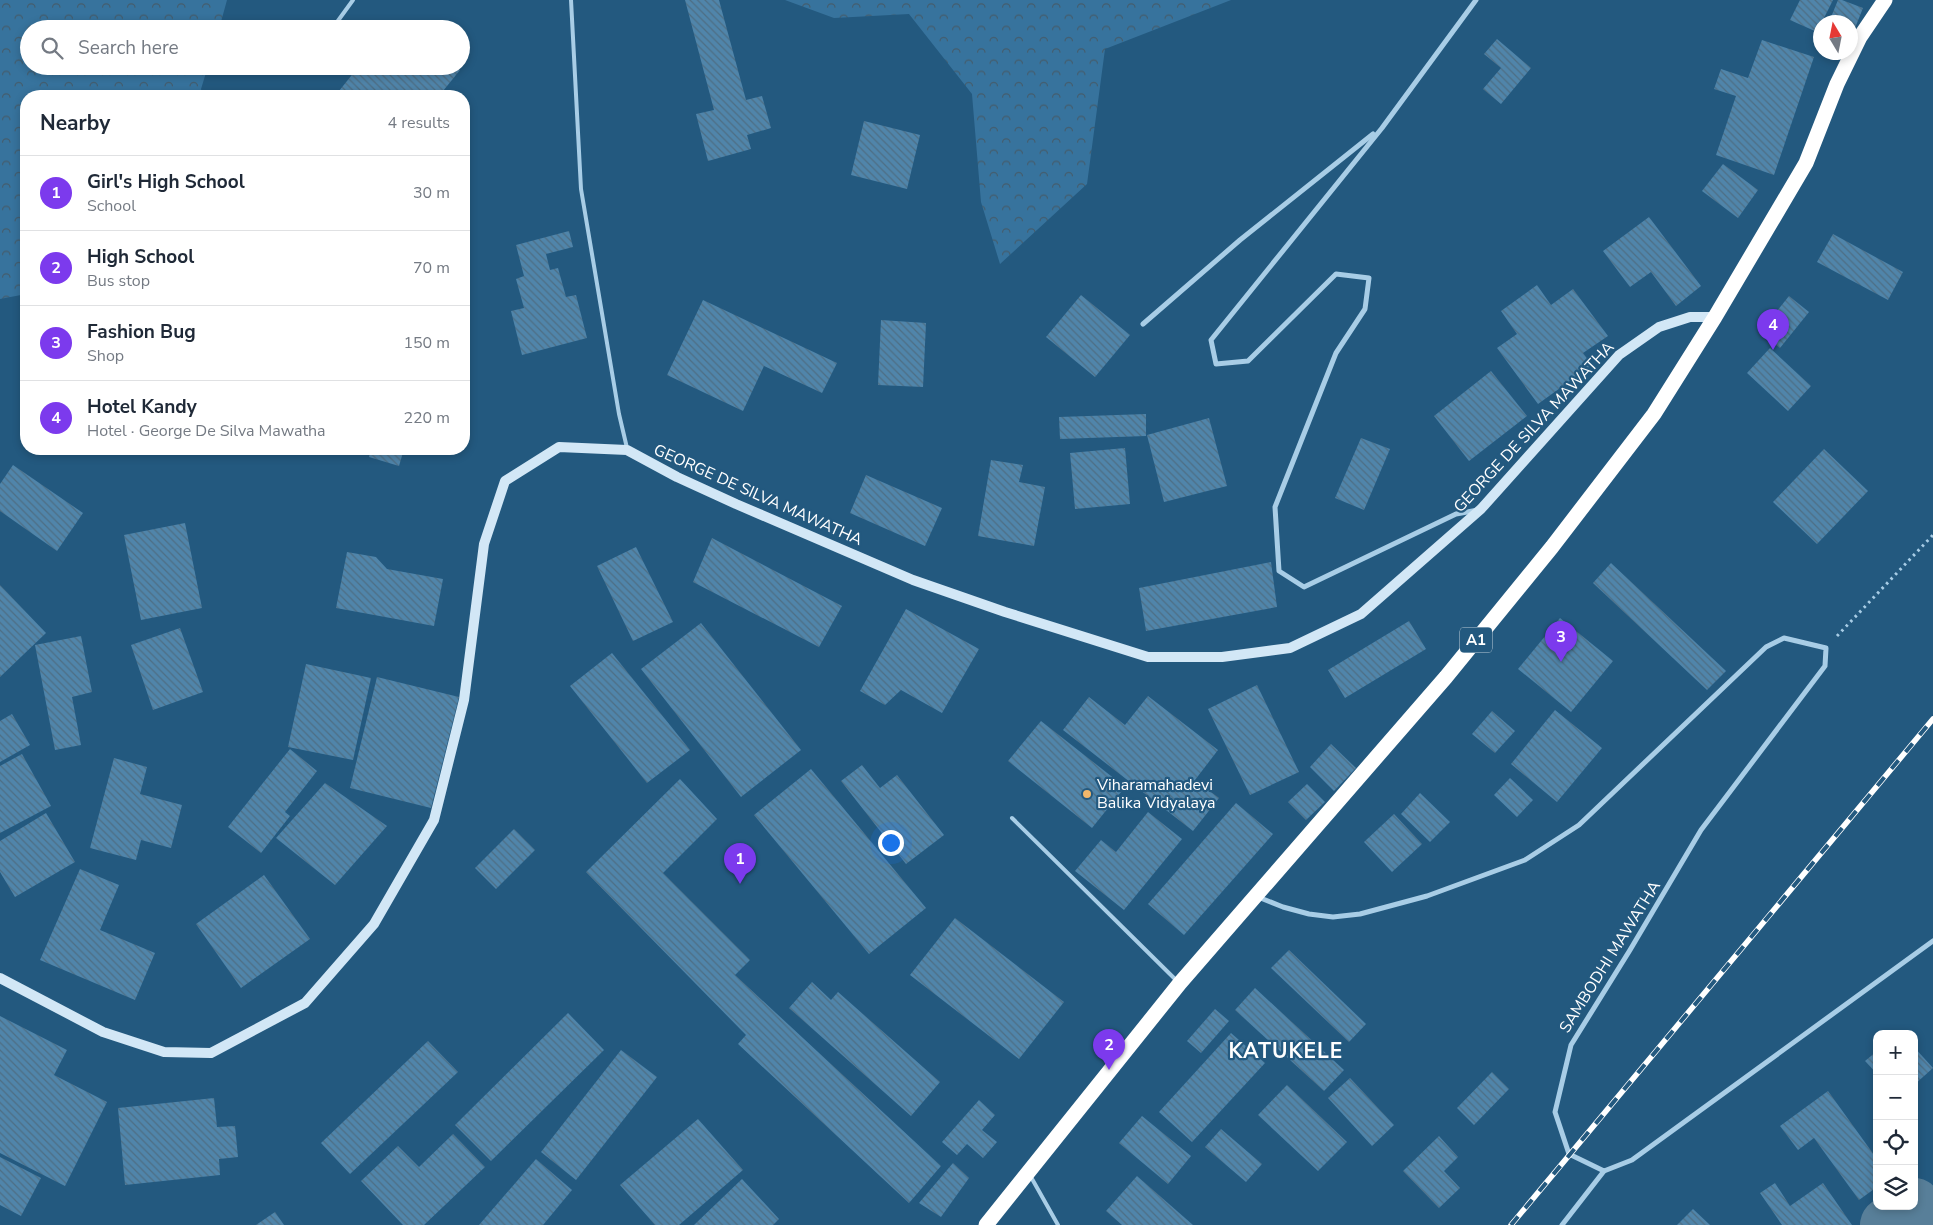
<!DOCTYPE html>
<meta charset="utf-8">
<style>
:root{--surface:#fff;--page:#f2f2f3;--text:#1f2937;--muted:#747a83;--line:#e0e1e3;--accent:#7c3aed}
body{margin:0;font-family:"Nunito Sans",sans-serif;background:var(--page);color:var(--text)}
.controls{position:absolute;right:15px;bottom:15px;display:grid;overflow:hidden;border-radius:10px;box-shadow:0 2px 8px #0003}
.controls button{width:45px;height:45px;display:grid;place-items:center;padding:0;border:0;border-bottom:1px solid var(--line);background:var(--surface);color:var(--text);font:25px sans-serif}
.compass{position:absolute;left:1813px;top:15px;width:45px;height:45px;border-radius:50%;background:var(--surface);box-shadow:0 2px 8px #0003;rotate:350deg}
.you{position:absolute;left:890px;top:842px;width:18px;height:18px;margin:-12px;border:4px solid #fff;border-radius:50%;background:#1a73e8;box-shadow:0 0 0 8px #1a73e833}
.badge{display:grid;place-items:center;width:32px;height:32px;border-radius:50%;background:var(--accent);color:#fff;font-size:16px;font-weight:700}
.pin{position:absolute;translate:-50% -41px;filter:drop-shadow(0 1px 2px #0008)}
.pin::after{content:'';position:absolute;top:26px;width:18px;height:15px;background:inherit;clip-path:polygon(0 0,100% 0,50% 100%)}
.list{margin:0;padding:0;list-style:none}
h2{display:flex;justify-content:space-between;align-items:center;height:65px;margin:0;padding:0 20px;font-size:21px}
h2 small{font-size:16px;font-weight:400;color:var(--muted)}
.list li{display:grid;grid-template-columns:32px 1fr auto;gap:15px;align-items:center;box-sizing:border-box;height:75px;padding:0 20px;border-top:1px solid var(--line)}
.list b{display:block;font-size:19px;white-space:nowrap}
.list p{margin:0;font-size:16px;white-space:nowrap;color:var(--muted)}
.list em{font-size:16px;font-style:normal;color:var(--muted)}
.icon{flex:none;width:28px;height:28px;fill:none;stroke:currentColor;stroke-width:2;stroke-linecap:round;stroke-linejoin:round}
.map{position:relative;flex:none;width:1933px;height:1225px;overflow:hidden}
.search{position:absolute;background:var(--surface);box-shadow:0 2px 8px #0003;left:20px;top:20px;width:450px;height:55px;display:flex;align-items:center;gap:12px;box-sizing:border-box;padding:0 18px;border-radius:28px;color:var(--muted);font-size:19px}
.panel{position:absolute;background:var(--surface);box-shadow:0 2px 8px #0003;left:20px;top:90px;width:450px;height:365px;border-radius:20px}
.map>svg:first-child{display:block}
.forest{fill:url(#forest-crowns)}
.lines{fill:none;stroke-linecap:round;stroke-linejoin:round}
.river{stroke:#587f99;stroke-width:56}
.building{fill:url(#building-back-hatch)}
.path{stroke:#a8cde6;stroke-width:3;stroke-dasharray:2.5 4;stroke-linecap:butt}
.lane{stroke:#a8cde6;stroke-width:4}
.street{stroke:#a8cde6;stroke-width:5}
.secondary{stroke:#d2e7f6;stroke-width:10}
.highway{stroke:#fff;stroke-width:15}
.rail-casing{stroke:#fff;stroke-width:5.5}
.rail{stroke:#23597f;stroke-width:4;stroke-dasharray:11;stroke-linecap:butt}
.poi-dot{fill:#f2b76b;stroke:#23597f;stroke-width:2}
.labels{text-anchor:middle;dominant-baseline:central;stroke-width:4.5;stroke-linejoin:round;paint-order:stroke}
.shield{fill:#23597f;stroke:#bdcdd9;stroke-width:1}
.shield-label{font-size:15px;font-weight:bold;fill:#fff}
.street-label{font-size:16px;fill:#fff;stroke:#23597f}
.poi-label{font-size:16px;fill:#fff;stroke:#23597f;text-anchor:start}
.district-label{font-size:21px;font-weight:bold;letter-spacing:1px;fill:#fff;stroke:#23597f}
</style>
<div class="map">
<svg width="1933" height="1225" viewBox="0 0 1933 1225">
<defs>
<pattern id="forest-crowns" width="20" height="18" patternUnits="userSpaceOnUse" patternTransform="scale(1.25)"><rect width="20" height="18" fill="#37739d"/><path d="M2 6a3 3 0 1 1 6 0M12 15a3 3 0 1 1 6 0" fill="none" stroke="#445c6c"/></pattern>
<pattern id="building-back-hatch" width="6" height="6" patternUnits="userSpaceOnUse" patternTransform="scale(1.25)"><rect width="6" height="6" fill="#5085aa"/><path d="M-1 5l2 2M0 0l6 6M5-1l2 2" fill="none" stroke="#4e6e84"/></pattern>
</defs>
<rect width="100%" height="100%" fill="#23597f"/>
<!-- forest -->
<g class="forest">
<path d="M0,0H227L219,29H29V66H208L201,89L203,96H26V294L0,299Z"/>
<path d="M785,0H1231L1105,49L1087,184L1000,264L981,202L972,94L909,14L834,18Z"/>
</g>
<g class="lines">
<!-- river -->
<path class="river" d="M1888,1225L1914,1206"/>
</g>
<!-- building -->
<g class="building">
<path d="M685,0H719L746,100L762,96L771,128L747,135L751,149L708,161L696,114L714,110Z"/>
<path d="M1800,0H1833L1817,32L1790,20Z"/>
<path d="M1838,0H1842L1863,8L1851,38L1850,22H1829Z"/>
<path d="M438,20L449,29H431Z"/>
<path d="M1497,39L1531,68L1501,104L1483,89L1501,68L1484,54Z"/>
<path d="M1762,40L1814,57L1774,175L1716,155L1736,96L1714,89L1721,69L1748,78Z"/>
<path d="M359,66H455L460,70L439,96H335Z"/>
<path d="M864,121L920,135L907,189L851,175Z"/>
<path d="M1723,164L1758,190L1738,218L1702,191Z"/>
<path d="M1649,217L1701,286L1676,306L1651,272L1630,287L1603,251Z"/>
<path d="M569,231L573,247L546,254L550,270L558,268L566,297L576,295L587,338L522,355L511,311L524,308L516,279L524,276L516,245Z"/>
<path d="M1833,234L1903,272L1888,300L1817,262Z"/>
<path d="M1537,285L1551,305L1573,289L1608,336L1583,353L1592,365L1538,404L1497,348L1517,334L1501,311Z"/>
<path d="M1081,295L1130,335L1095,377L1046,337Z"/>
<path d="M1789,296L1809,312L1780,348L1760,332Z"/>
<path d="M703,300L837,363L822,393L764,366L743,411L667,375Z"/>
<path d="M881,320L926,323L923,387L878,385Z"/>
<path d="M1770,348L1811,386L1788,411L1747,373Z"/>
<path d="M1491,371L1527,416L1469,461L1434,416Z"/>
<path d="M1146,414V436L1060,439L1059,417Z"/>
<path d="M1209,418L1227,486L1164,502L1147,435Z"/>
<path d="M1361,438L1390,449L1364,510L1335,498Z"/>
<path d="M1125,448L1130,504L1075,509L1070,453Z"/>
<path d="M371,449H404L399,466L369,457Z"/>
<path d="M1824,449L1868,491L1817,544L1773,502Z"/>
<path d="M991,460L1023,465L1019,482L1045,487L1034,546L978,536Z"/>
<path d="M13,465L83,513L57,551L0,511V484Z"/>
<path d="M866,475L942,508L925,546L850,513Z"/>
<path d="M185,523L202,608L141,620L124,535Z"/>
<path d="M712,538L842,606L819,647L693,582Z"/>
<path d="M636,547L673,622L633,641L597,566Z"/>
<path d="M347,552L376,557L387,569L443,579L434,626L336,608Z"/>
<path d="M1271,562L1277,607L1146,631L1139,588Z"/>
<path d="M1611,563L1726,671L1707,690L1593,583Z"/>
<path d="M0,585L46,633L0,677Z"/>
<path d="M906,609L979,649L942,713L901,690L885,705L860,691Z"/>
<path d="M1560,618L1613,661L1571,712L1518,669Z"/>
<path d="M1409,621L1426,649L1345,698L1328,670Z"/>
<path d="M701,623L801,750L741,797L641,669Z"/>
<path d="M180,628L203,692L153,710L131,645Z"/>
<path d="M81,636L92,692L72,697L81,745L55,750L35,645Z"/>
<path d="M612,653L690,750L647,783L570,686Z"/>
<path d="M306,664L371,678L353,760L288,747Z"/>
<path d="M377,677L459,697L431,808L350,788Z"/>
<path d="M1257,685L1299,772L1250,795L1208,709Z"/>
<path d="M1148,696L1218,750L1195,780L1219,798L1193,831L1063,730L1089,697L1125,725Z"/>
<path d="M1555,710L1602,748L1557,802L1511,764Z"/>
<path d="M1492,711L1515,731L1495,753L1472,734Z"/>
<path d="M12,714L30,745L0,762V721Z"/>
<path d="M1041,721L1125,787L1092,828L1008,761Z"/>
<path d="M1331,744L1356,768L1334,791L1310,767Z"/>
<path d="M290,749L317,771L285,812L290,816L261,853L228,827Z"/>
<path d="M22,754L51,806L0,833V766Z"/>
<path d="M114,758L147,767L140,794L182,805L171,848L141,840L136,860L90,848Z"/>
<path d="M862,765L880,788L897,775L944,835L906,864L841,781Z"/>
<path d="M811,769L926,908L869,954L754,815Z"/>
<path d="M1510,778L1533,800L1517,817L1494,795Z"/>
<path d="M680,779L717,819L663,873L750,960L735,975L941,1166L909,1203L738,1044L746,1035L586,872Z"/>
<path d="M325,783L387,826L335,885L276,838Z"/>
<path d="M1307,784L1325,802L1306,820L1288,802Z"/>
<path d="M1420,793L1450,822L1430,842L1401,814Z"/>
<path d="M1236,803L1273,834L1184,935L1148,904Z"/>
<path d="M1148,812L1182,839L1124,910L1075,871L1101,840L1116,852Z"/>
<path d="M46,813L75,862L15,897L0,872V841Z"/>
<path d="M1394,814L1422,844L1392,872L1364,842Z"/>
<path d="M514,829L535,850L496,889L475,868Z"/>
<path d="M80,869L119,885L100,930L155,953L135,1000L40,960Z"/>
<path d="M264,875L310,939L241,988L196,924Z"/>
<path d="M955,918L1064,1002L1019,1059L910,975Z"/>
<path d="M1289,950L1366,1024L1349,1042L1271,968Z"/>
<path d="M812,982L831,1000L838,992L940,1082L911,1116L789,1008Z"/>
<path d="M1255,988L1344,1070L1324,1091L1235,1010Z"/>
<path d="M1215,1009L1229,1021L1201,1053L1187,1041Z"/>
<path d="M568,1013L604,1050L491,1161L455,1125Z"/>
<path d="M0,1016L67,1050L54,1075L107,1102L65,1186L0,1153Z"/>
<path d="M1231,1033L1265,1063L1192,1142L1159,1112Z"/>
<path d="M428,1041L458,1072L350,1174L321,1143Z"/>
<path d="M1914,1047L1933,1068L1914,1085Z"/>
<path d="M621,1050L657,1077L576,1180L541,1152Z"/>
<path d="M1877,1051V1074L1865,1061Z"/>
<path d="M1492,1072L1509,1089L1474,1125L1457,1108Z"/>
<path d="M1350,1078L1394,1125L1372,1146L1328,1098Z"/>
<path d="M1287,1085L1347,1142L1318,1171L1258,1115Z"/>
<path d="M1828,1091L1877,1159V1187L1859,1200L1814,1138L1798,1150L1780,1126Z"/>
<path d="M214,1098L217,1127L235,1126L238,1157L219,1159L220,1175L125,1185L118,1108Z"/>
<path d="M979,1100L995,1115L982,1130L997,1142L983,1158L967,1144L957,1155L942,1142Z"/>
<path d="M1142,1116L1191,1156L1168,1184L1119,1143Z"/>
<path d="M698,1119L743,1170L679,1225H655L620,1185Z"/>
<path d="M1221,1129L1262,1164L1246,1182L1205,1147Z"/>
<path d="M453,1134L485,1167L424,1225H403L361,1181L398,1146L419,1167Z"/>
<path d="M1439,1136L1458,1157L1444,1171L1460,1188L1439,1208L1403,1171Z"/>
<path d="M0,1157L41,1178L21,1216L0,1205Z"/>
<path d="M536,1159L572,1190L543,1225H479Z"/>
<path d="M953,1163L969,1178L941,1217L919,1203Z"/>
<path d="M1137,1176L1193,1225H1122L1106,1211Z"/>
<path d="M742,1179L779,1219L773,1225H694Z"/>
<path d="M1775,1183L1790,1206L1823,1183L1852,1225H1782L1760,1193Z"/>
<path d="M1693,1209L1710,1225H1677Z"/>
<path d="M275,1212L284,1225H256Z"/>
</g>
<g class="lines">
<!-- path -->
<path class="path" d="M1837,636L1933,535"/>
<!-- lane -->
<g class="lane">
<path d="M571,0L581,189L619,414L627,448"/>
<path d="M332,29L353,0"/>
<path d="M300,73L305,66"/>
<path d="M1012,818L1178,982"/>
<path d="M1031,1177L1058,1225"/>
</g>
<!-- street -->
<g class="street">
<path d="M1476,0L1382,128L1211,340L1216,364L1248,361L1336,274L1369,278L1365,309L1336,353L1275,507L1279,571L1304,587L1456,514L1478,510"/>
<path d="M1143,324L1240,240L1373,134"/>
<path d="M1258,897L1283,907L1309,914L1333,917L1360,914L1427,896L1525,860L1579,825L1766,647L1784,638L1826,648L1825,666L1701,830L1630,950L1571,1045L1555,1112L1569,1154L1604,1171L1632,1160L1933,941"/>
<path d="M1562,1225L1604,1171"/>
</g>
<!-- secondary -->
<path class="secondary" d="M0,978L103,1032L164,1052L211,1053L305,1003L374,924L434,820L464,700L484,544L505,481L559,447L627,450L677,477L736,504L913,580L1005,612L1148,657H1222L1290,648L1361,614L1481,509L1619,355L1659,327L1690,317H1715"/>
<!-- highway -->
<path class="highway" d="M986,1225L1180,983L1446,677L1552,547L1654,414L1715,317L1806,163L1837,84L1860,37L1885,0"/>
<defs>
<path id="rail" d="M1511,1225L1933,719"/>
</defs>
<!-- rail casing -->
<use href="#rail" class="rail-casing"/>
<!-- rail -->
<use href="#rail" class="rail"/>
</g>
<!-- markers -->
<circle class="poi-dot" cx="1087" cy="794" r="5"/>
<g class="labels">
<!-- shield labels -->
<rect class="shield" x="1460" y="627.5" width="32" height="25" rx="4"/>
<g class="shield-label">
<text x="1476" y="640">A1</text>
</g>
<!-- street labels -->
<g class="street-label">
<text transform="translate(1534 427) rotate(-47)">GEORGE DE SILVA MAWATHA</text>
<text transform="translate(758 495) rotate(24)">GEORGE DE SILVA MAWATHA</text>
<text transform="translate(1610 957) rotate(-58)">SAMBODHI MAWATHA</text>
</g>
<!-- poi labels -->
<g class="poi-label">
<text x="1097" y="785">Viharamahadevi<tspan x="1097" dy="18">Balika Vidyalaya</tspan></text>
</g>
<!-- district labels -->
<g class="district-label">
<text x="1286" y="1051">KATUKELE</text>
</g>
</g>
</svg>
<div class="controls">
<button>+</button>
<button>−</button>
<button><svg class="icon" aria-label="locate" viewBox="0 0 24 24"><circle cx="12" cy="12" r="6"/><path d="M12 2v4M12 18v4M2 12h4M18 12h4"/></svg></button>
<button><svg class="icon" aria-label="layers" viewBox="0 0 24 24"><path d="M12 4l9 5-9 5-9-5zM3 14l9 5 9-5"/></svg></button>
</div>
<svg class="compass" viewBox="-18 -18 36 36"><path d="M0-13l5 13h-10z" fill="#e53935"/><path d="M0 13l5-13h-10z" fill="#747a83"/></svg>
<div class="you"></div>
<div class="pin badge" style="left:740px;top:884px">1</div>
<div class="pin badge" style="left:1109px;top:1070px">2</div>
<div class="pin badge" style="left:1561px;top:662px">3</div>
<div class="pin badge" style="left:1773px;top:350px">4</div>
<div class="search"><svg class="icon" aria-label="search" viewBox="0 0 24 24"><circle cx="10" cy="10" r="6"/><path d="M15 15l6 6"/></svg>Search here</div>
<section class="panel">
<h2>Nearby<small>4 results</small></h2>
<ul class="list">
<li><span class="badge">1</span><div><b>Girl's High School</b><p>School</p></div><em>30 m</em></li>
<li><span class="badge">2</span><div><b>High School</b><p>Bus stop</p></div><em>70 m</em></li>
<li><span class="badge">3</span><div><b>Fashion Bug</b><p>Shop</p></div><em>150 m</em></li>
<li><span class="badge">4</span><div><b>Hotel Kandy</b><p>Hotel · George De Silva Mawatha</p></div><em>220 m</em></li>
</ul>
</section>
</div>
